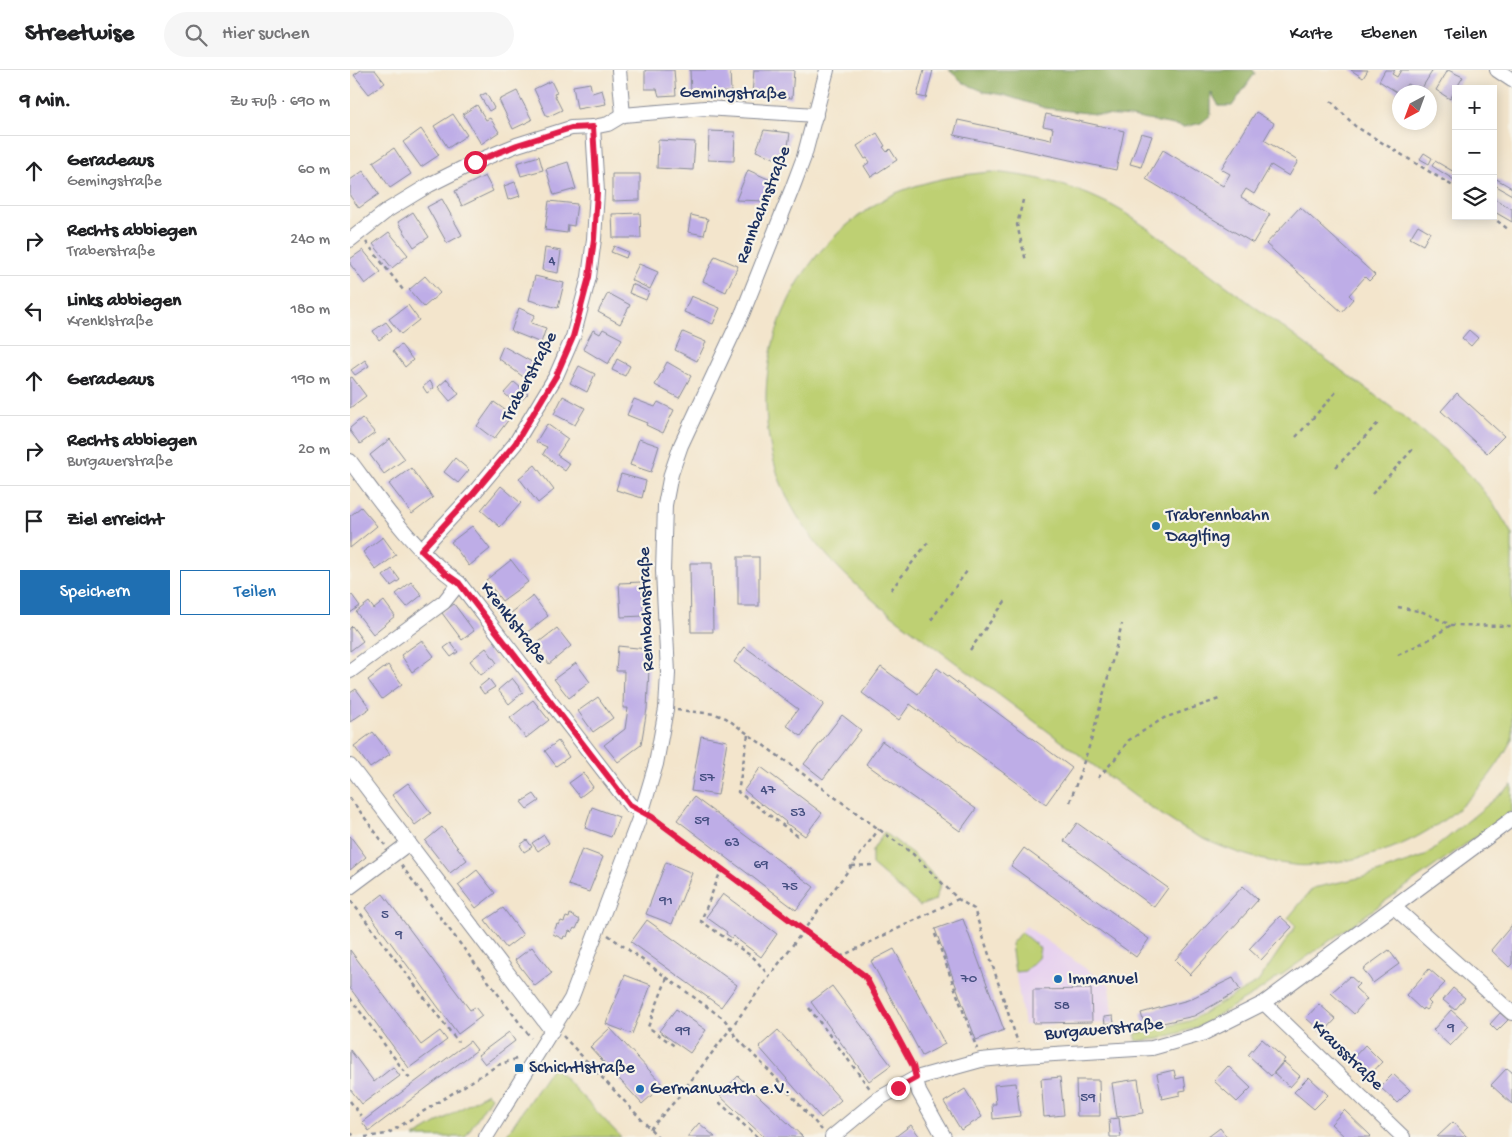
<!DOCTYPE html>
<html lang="de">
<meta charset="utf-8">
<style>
:root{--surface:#fff;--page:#f6f6f6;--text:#202124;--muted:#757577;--line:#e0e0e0;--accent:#1f6fb2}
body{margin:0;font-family:"Gochi Hand",sans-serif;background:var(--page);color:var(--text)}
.controls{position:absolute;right:15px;top:15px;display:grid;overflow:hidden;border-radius:0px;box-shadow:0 2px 12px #0003}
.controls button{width:45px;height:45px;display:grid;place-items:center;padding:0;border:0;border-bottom:1px solid var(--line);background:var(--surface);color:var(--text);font:25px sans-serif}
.compass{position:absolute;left:1042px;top:15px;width:45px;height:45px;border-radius:50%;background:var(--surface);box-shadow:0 2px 12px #0003;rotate:221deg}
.stop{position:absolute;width:15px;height:15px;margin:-11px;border:4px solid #e11d48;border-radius:50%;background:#fff}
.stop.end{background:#e11d48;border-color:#fff;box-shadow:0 1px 5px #0008}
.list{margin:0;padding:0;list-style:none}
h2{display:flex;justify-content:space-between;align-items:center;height:65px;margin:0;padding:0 20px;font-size:21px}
h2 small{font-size:16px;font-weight:400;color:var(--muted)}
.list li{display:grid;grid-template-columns:32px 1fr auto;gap:15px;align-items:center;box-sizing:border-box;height:70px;padding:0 20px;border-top:1px solid var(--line)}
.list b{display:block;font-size:19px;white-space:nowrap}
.list p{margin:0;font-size:16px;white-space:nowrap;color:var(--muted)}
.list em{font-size:16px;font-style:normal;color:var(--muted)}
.actions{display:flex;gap:10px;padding:15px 20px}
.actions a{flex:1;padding:11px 0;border:1px solid var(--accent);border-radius:0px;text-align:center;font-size:18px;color:var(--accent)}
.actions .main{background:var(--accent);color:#fff}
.icon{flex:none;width:28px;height:28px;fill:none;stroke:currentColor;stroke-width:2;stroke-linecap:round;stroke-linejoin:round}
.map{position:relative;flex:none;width:1162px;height:1067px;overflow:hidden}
header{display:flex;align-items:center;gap:30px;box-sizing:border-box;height:70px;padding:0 25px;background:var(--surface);border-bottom:1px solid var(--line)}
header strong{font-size:24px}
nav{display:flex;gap:28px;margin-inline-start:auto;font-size:18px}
.search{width:350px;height:45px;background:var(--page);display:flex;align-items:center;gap:12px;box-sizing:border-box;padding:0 18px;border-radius:28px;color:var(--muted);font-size:19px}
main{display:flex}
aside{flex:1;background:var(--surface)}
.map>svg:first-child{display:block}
.built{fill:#e7d2ef}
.green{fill:#bed073;stroke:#6c8068}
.forest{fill:#96b265;stroke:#587062}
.building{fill:#beade7}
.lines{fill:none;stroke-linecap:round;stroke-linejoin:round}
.minor-casing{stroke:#878a95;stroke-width:16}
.path{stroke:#878a95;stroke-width:2.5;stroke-dasharray:4 4;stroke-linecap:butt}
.minor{stroke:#fff;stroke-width:14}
.route{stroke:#e11d48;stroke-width:6}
.poi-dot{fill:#1f6fb2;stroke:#f7f3e8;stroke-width:2}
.labels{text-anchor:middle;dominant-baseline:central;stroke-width:4.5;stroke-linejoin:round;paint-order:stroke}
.number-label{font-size:15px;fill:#444e80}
.street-label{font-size:18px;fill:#1b2f5e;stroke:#f7f3e8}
.poi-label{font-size:18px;fill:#1b2f5e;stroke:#f7f3e8;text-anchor:start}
</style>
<header>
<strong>Streetwise</strong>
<div class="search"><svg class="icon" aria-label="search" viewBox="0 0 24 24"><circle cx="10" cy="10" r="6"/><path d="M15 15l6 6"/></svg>Hier suchen</div>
<nav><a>Karte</a><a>Ebenen</a><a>Teilen</a></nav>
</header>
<main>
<aside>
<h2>9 Min.<small>Zu Fuß · 690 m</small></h2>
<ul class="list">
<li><svg class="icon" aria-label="ahead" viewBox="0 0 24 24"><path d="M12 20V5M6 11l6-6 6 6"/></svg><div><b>Geradeaus</b><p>Gemingstraße</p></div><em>60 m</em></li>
<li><svg class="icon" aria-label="right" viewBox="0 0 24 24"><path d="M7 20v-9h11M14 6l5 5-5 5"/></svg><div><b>Rechts abbiegen</b><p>Traberstraße</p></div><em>240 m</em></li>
<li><svg class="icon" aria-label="left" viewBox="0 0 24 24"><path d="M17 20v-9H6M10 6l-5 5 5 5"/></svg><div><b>Links abbiegen</b><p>Krenklstraße</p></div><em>180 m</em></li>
<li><svg class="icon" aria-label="ahead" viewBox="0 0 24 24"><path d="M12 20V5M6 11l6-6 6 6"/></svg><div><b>Geradeaus</b></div><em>190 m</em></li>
<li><svg class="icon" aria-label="right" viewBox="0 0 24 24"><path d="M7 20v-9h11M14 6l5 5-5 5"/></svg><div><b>Rechts abbiegen</b><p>Burgauerstraße</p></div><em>20 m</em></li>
<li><svg class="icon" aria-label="arrive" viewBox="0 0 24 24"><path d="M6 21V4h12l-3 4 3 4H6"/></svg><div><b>Ziel erreicht</b></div></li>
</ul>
<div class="actions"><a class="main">Speichern</a><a>Teilen</a></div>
</aside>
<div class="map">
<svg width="1162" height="1067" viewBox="0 0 1162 1067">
<rect width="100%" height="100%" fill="#f7f3e8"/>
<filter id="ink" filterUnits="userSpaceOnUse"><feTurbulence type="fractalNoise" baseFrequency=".02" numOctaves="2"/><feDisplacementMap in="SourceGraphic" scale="10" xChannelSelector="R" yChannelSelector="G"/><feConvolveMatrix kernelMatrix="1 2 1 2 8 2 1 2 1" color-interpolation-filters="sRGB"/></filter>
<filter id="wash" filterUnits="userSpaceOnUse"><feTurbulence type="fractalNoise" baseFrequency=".0096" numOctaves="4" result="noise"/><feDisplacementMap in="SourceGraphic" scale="20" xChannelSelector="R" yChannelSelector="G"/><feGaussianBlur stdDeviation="1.12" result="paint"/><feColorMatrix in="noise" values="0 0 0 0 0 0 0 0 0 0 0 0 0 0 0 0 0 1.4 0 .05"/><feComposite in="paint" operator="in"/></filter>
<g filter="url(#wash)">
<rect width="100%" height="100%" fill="#f3e5cc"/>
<!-- built -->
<path class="built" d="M676,856L760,916L764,953L674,955L661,874Z"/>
<!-- green -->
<g class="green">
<path d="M641,102C687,106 722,115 763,136C777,143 789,153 802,161L1049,343L1096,381L1122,407L1145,436L1162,464V669C1127,739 1063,782 986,792C973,794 957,797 944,795C907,791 869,778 836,760C822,752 808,742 794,733L531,537C489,501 448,461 429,408C397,316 425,212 501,152C515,141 530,130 546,123C577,110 608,105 641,102Z"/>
<path d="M1162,715V741L909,921L848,957L809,969L787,971L785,964L839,951L908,912L946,856L938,848L963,818L1018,806L1075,786Z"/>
<path d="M534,762L563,784L591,813L585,830L570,836L522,795V781Z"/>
<path d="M671,862L690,878L688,888L675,901L665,902L661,874Z"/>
<path d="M203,996L271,1067H155Z"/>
<path d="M137,1023L141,1027L115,1067H64Z"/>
</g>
<!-- forest -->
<path class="forest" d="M599,0H903L905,3L882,36H869L861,22V45L851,53L834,57L782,47L753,45L695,38L654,25L635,22L614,13Z"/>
<g id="blocks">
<!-- building -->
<g class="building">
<path d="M11,0H25L35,13L19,24L4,5Z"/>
<path d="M295,0H324L326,25L309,26L307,19H295Z"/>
<path d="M340,0H380L381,22L341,23Z"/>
<path d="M404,0H444L442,28L402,24Z"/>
<path d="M574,0H583L576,28L567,26Z"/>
<path d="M1001,0H1018L1013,8Z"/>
<path d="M1035,0H1045L1042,4L1047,7L1051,0H1083L1070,21L1057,14L1050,24L1029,11Z"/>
<path d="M1098,0L1113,7L1100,29L1086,20Z"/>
<path d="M201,11L207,23L204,24L212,40L197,47L184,19Z"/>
<path d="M240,13L242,23L252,20L256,34L227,39L223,16Z"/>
<path d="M167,21L182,50L163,59L149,30Z"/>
<path d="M136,23L144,38L139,41L130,26Z"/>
<path d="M127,35L136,50L140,48L149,62L131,74L113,44Z"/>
<path d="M906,42L924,53L914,70L948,91L939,106L921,95L904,124L896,119L891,127L920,144L903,173L796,109L813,80L873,116L880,104L871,99Z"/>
<path d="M103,44L117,65L98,78L84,56Z"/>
<path d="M696,44L774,61L766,100L604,65L608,50L701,70L703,58L693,56Z"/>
<path d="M71,59L89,85L71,97L53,72Z"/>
<path d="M414,60L440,63L438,76L432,91L406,81Z"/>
<path d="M359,61L385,62L384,91L358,90Z"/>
<path d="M527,63L535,76L533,77L537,82L540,79L547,90L521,107L514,96L520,92L517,88L515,89L507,76Z"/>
<path d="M791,63L802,66L791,97L780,94Z"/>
<path d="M308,70L345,72L343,100L307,98Z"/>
<path d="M44,78L61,104L40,118L23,92Z"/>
<path d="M1074,83L1082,88L1079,94L1070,89Z"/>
<path d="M189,86L193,100L171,106L167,93Z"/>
<path d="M1085,91L1106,103V111L1082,96Z"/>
<path d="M218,92L226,119L204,125L196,99Z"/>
<path d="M398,100L425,112L417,131L386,130Z"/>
<path d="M13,101L29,124L9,138L0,126V110Z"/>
<path d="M262,104H290V130L262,131Z"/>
<path d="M135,106L143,121L112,136L105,121Z"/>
<path d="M1143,107L1162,118V125L1143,114Z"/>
<path d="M165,112L170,126L158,130L154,116Z"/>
<path d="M1143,128L1162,139V152L1143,141Z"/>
<path d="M92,129L112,165L97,173L77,137Z"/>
<path d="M199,131L227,134L224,156L218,155L217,163L195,160Z"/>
<path d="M950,137L1025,205L1019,211L1015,207L999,225L1003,229L992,242L916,174Z"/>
<path d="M63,142L79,167L64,177L48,152Z"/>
<path d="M290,143L291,168H263L262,144Z"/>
<path d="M341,145L358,149L354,165L338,162Z"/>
<path d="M1068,155L1080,162L1073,175L1060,168Z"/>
<path d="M39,162L58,185L42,198L23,174Z"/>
<path d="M264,176L278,182L276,188L261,182Z"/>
<path d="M195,178L211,181L208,203L192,200Z"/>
<path d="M13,180L31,202L15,214L0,194V189Z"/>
<path d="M365,186L388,196L376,222L353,211Z"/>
<path d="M289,194L308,202L300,219L281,210Z"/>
<path d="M75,206L90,223L74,237L59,220Z"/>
<path d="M185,206L214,213L208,238L179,230Z"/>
<path d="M282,214L299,222L296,230L279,223Z"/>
<path d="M258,223L280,235L270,254L248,242Z"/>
<path d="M341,226L370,238L363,254L334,242Z"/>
<path d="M58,235L69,250L51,264L39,249Z"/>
<path d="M169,238L185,245L181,253L196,258L191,273L161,261Z"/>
<path d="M36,252L42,260L29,270L23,261Z"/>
<path d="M253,259L272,269L258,294L233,279L243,260L250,264Z"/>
<path d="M1119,260L1128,268L1121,276L1112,268Z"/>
<path d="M333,262L356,272L347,291L325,280Z"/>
<path d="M51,275L63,290L55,297L43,281Z"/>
<path d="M153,276L189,296L180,312L148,288Z"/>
<path d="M267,289L280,296L275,306L262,300Z"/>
<path d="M15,290L19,296L5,305L1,300Z"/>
<path d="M317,292L341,306L329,328L305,315Z"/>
<path d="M229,296L245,304L237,322L220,313Z"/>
<path d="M2,307L16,326L0,338V308Z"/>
<path d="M97,309L109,324L100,331L88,317Z"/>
<path d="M80,311L84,318L77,323L73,317Z"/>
<path d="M164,312L178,324L167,335L154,323Z"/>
<path d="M1107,323L1154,366L1137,383L1091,341Z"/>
<path d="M213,326L235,338L225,355L204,344Z"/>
<path d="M284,329L305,337L308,332L324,340L313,363L296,355L297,353L277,345Z"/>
<path d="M144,332L162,345L144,369L127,356Z"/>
<path d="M12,348L25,363L10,374L0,361V358Z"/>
<path d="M197,354L218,369L207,385L220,394L215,401L193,384L197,377L186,372Z"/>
<path d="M40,369L55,389L34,404L20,385Z"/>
<path d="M289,369L309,376L301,402L280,395Z"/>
<path d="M105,388L119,400L108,413L94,402Z"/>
<path d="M185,395L204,420L188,433L169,408Z"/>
<path d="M61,398L83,428L62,444L39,414Z"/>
<path d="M271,404L296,411L292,428L266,420Z"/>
<path d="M151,416L171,433L150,457L131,440Z"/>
<path d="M11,437L27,456L0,478V446Z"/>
<path d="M122,456L140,479L119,496L101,472Z"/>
<path d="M33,467L46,485L26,500L13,482Z"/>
<rect x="388" y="487" width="21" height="49"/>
<path d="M161,490L178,512L152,531L136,510Z"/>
<path d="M340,493H362L363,562H341Z"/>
<path d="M42,499L50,510L41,516L33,506Z"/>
<path d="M61,512L72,525L57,537L46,524Z"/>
<path d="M292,512L294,546L271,547L269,513Z"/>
<path d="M2,525L10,536L0,543V526Z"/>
<path d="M183,526L198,546L176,563L161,543Z"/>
<path d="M34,531L45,546L23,564L6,542L19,532L24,539Z"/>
<path d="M104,534L124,561L112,570L92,543Z"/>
<path d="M2,556L13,571L0,581V558Z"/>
<path d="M207,558L221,576L199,594L185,575Z"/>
<path d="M72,570L84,586L62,602L51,585Z"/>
<path d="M101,573L108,582L101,587L94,578Z"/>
<path d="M268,576L297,579L296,599L299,598L297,639L291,675L268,692L254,675L275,659L278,638H273L274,601H266Z"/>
<path d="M395,577L474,634L451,666L436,655L448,639L384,592Z"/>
<path d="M136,578L147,593L131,605L120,591Z"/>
<path d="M226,593L240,612L219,628L204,609Z"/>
<path d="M38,595L52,614L32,629L18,610Z"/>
<path d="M531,597L568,624L587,598L722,698L696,734L560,634L549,650L512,623Z"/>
<path d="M162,608L173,622L159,634L148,620Z"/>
<path d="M139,609L145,617L134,624L129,617Z"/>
<path d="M6,619L20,638L0,652V623Z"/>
<path d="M248,627L263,648L243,662L228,641Z"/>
<path d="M183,630L199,650L176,668L160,648Z"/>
<path d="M492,645L511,660L473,709L454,694Z"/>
<path d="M23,662L40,684L20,698L4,676Z"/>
<path d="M351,666L377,671L368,725L341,721Z"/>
<path d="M208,671L219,687L206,696L195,681Z"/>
<path d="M532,671L626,739L610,761L516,694Z"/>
<path d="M411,697L472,743L455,766L441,756L438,755L435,753L436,752L413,734L412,735L394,720Z"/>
<path d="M233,703L243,717L230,727L219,713Z"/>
<path d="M58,713L81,743L65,755L42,725Z"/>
<path d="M184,724L189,731L177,739L171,732Z"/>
<path d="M344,727L464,817L446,840L327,750Z"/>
<path d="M242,737L269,747L261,767L235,758Z"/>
<path d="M727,753L818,818L804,837L714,771Z"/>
<path d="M92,757L117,790L100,803L75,771Z"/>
<path d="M194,765L199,773L188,781L182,773Z"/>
<path d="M0,766L16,787L0,800Z"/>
<path d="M177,770L182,777L174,782L170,775Z"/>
<path d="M674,778L799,869L786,887L661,796Z"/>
<path d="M232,779L253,787L239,822L218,815Z"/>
<path d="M316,792L342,803L322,854L296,844Z"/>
<path d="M127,800L145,823L126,838L108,815Z"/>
<path d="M893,816L908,830L840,905L825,890Z"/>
<path d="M33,824L120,940L125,937L132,946L108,964L15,838Z"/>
<path d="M373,824L427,864L411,887L383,866L382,868L376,864L377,862L356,847Z"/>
<path d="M153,838L173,865L156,878L135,850Z"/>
<path d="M220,844L230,850L226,859L224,858L222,862L219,861L217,867L214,866L213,869L203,864L207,854L209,855L211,851L214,852L216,847L219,848Z"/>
<path d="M930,846L942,857L911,890L899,879Z"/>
<path d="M613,849L654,960L626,970L585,859Z"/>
<path d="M297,850L387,915L371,937L281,872Z"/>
<path d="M1162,855V894L1159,897L1141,880Z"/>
<path d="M182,877L202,903L185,916L165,890Z"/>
<path d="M544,879L595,974L572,986L521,891Z"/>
<path d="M0,880L71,975L90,961L97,970L59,998L0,918Z"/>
<path d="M1039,880L1049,894L1023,913L1013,899Z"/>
<path d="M1079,899L1095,913L1078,931L1081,934L1076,940L1073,938L1072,940L1056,925Z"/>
<path d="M275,905L301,915L282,964L256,954Z"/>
<path d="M1000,906L1009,914L1005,918L1017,929L1004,944L981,923Z"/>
<path d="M883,908L890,920L844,946L795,957L791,943L838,930Z"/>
<path d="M482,916L541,995L519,1011L461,932Z"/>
<path d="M1103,918L1115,928L1105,940L1093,930Z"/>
<path d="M741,919L742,952L683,953V920Z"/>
<path d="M969,934L986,949L973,963L956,948Z"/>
<path d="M326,939L356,960L340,983L309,961Z"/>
<path d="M1101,940L1119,956L1100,976L1083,960Z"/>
<path d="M1150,943L1158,950L1147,961L1140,954Z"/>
<path d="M763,946L764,953L755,954L754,947Z"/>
<path d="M260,958L313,1015L292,1034L240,977Z"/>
<path d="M428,960L491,1030L471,1048L409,977Z"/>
<path d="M159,962L165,971L135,994L128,985Z"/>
<path d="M912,969L935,989L921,1006L898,985Z"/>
<path d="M120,971L127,980L19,1061L12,1052Z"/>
<path d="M1015,975L1032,992L1019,1006L1001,990Z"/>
<path d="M0,980L24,1012L43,997L50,1006L12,1034L0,1019Z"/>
<path d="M934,992L950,1006L940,1017L924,1003Z"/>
<path d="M878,996L901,1018L887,1032L864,1011Z"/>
<path d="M1157,998L1162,1002V1034L1141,1015Z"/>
<path d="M824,1000L826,1009L834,1007L836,1020L830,1021V1025L812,1029L807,1004Z"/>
<path d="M1043,1004L1060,1020L1047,1033L1030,1017Z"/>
<path d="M388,1006L412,1029L453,1067H414L370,1026Z"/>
<path d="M710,1007L714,1045L694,1047L691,1009Z"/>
<path d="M959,1007L978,1025L964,1039L944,1022Z"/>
<path d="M788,1009L793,1043L767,1047L762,1013Z"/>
<path d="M726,1010H749L750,1046H727Z"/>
<path d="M666,1013L670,1046L643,1049L642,1034H646L644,1015Z"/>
<path d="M615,1019L632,1047L611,1060L594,1032Z"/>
<path d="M994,1040L1021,1066L1020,1067H995L981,1054Z"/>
<path d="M769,1048L771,1067H760L759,1049Z"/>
<path d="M1103,1052L1117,1067H1087Z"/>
<path d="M349,1053L365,1067H337Z"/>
<path d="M561,1055L570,1067H545Z"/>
<path d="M870,1058L877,1067H858Z"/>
</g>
</g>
</g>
<g filter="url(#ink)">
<use href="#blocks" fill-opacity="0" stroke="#878a95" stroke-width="1"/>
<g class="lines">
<defs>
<g id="minor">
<path d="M269,0L273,45"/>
<path d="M1147,0L1162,10"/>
<path d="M0,170L38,140L79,115L125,92L167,75L221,58L243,57L258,54L273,45L355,38L466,45"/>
<path d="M0,391C33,435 64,481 109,513L280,735L292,741"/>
<path d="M71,480L123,424L165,374L206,306L223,267L239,207L244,169L247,122L243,57"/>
<path d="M0,601L94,532L109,513"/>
<path d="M0,696L202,961"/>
<path d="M0,817L59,773"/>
<path d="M1044,837L1162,943"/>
<path d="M914,933L1053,1067"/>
<path d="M566,1008L569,1022L594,1067"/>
<path d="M136,1067L221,929L292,741L306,694L316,639L318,603L313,501L315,435L321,404L331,375L393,242L442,119L454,87L477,0"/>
<path d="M482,1067L528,1029L566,1008L631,990L672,986L802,978L852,964L914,933L1162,749"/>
</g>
</defs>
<!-- minor casing -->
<use href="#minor" class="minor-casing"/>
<!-- path -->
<g class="path">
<path d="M981,31L1005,56L1106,118"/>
<path d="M673,130L667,155L676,191"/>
<path d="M1141,146L1159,160"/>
<path d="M16,172L53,220"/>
<path d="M946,367L986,322"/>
<path d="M986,397L1028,353"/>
<path d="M1022,424L1063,379"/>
<path d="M541,520L579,471"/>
<path d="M1048,537L1073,542L1101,555L1162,556"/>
<path d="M581,550L617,501"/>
<path d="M620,580L656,530"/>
<path d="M1048,585L1078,570L1101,555"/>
<path d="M327,640L365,644L376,648L563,784L608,829L624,839L668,973"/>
<path d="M398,665L388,722L449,767"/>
<path d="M748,708L765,689L779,670L814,648L872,628"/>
<path d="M0,728L35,775"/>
<path d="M720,732L741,671L772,554"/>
<path d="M302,747L515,906L563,995"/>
<path d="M51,795L181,968"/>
<path d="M502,796L522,795"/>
<path d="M372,798L351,851L404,888L420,907"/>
<path d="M1,831L108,972"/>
<path d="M585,864L627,979"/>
<path d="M258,865L374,949L381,958L385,966L424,1006L472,1060"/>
<path d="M490,887L608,829"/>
<path d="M317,908L298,957L326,977"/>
<path d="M0,928L60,1009"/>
<path d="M459,938L521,1020"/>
<path d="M213,966L308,1067"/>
<path d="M0,1031L11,1046"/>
<path d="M369,1032L407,1067"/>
<path d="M300,1059L326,1030L381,958L529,759"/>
<path d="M0,1063L7,1067"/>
<path d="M15,1067L37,1064L148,995L169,988"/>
</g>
<!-- minor -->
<use href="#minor" class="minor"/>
</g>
</g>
<g class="lines" filter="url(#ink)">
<!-- route -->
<path class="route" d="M125,92L167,75L221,58L243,57L247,122L244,169L239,207L223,267L206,306L165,374L123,424L71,480L96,504L109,513L280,735L302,747L515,906L563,996L566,1008L548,1018"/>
</g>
<!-- markers -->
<g class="poi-dot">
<circle cx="806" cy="456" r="5"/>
<circle cx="708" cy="909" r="5"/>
<rect x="164" y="993" width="10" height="10" rx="2.5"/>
<circle cx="290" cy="1019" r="5"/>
</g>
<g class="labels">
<!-- number labels -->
<g class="number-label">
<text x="202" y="191">4</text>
<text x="357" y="708">57</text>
<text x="418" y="720">47</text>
<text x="448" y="743">53</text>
<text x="352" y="751">59</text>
<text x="382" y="773">63</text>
<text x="411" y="795">69</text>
<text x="440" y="817">75</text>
<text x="316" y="831">91</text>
<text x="35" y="845">5</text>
<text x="49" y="865">9</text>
<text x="619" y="909">70</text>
<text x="712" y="936">58</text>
<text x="1101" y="958">9</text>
<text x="333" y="961">99</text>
<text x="738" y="1028">59</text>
</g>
<!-- street labels -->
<g class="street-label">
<text transform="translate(383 24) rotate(1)">Gemingstraße</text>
<text transform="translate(414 135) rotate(-69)">Rennbahnstraße</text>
<text transform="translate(180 307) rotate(-62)">Traberstraße</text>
<text transform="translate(297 539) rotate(-92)">Rennbahnstraße</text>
<text transform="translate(163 553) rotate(52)">Krenklstraße</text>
<text transform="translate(754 960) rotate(-5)">Burgauerstraße</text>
<text transform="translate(997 986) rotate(44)">Krausstraße</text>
</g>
<!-- poi labels -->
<g class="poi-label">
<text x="816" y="446">Trabrennbahn<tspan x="816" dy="21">Daglfing</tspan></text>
<text x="718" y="909">Immanuel</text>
<text x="179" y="998">Schichtlstraße</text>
<text x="300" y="1019">Germanwatch e.V.</text>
</g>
</g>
</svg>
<div class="controls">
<button>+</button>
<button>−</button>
<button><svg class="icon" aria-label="layers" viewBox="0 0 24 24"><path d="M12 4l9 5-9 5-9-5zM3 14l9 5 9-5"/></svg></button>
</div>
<svg class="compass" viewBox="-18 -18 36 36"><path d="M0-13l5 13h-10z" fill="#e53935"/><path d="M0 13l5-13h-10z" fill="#757577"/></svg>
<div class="stop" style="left:125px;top:92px"></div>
<div class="stop end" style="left:548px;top:1018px"></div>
</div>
</main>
